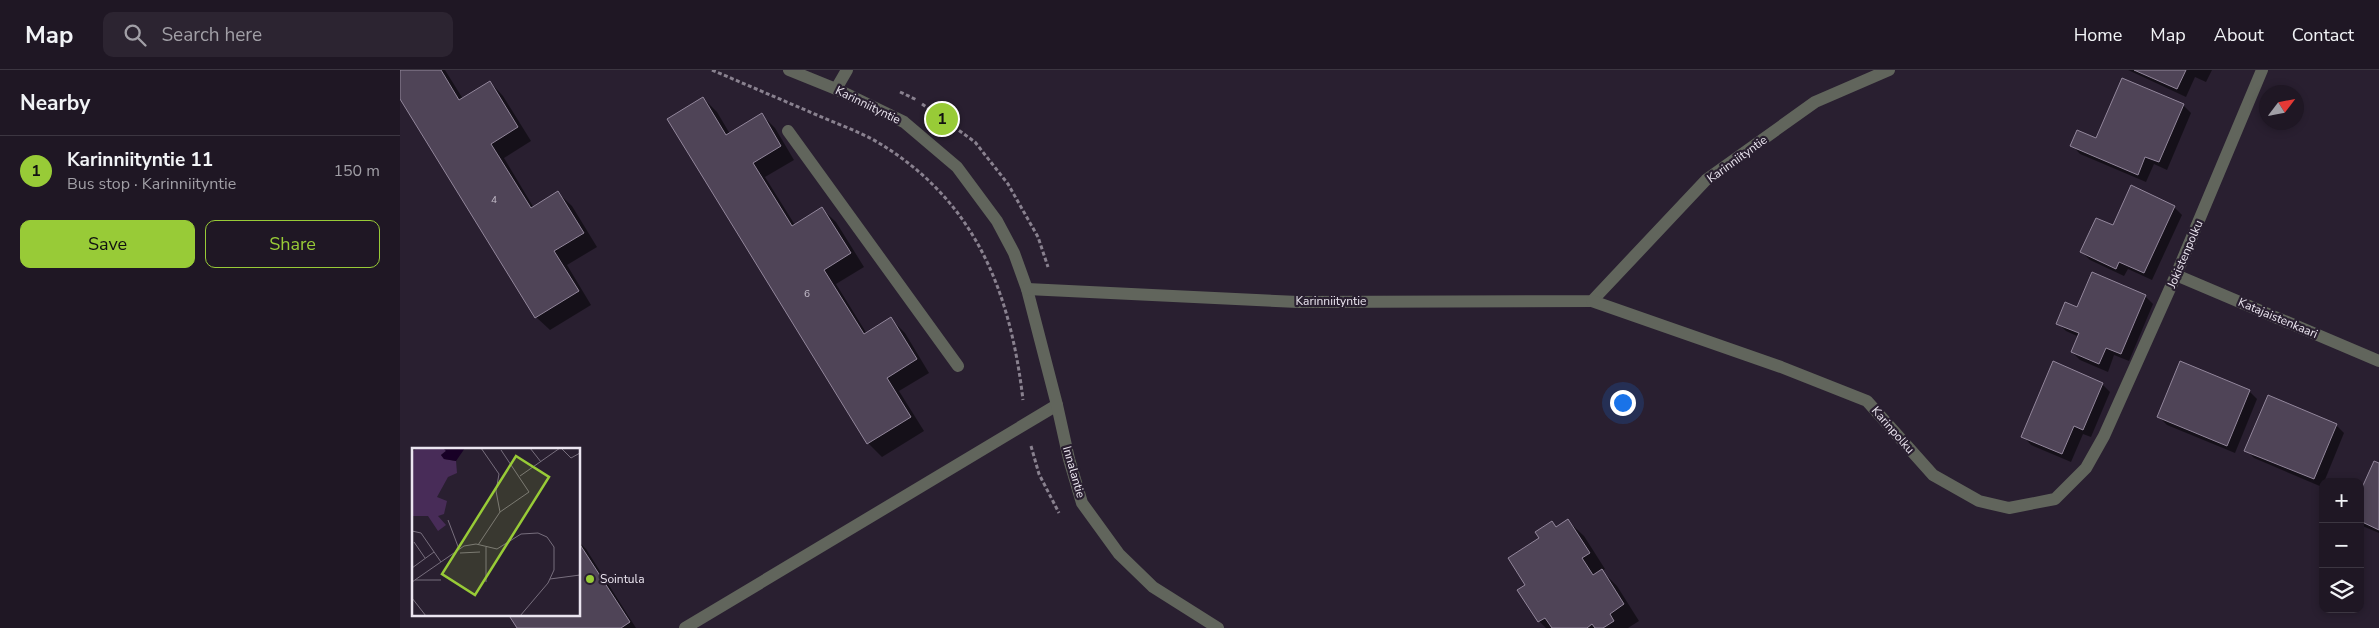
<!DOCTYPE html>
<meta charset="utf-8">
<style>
:root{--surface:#1f1724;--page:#2c2431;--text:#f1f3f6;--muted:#a19fa6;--line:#3c3641;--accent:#98cb37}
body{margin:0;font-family:"Nunito Sans",sans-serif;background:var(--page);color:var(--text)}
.controls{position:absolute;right:15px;bottom:15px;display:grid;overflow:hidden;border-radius:10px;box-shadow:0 2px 8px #0003}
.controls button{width:45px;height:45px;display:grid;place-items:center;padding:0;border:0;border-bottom:1px solid var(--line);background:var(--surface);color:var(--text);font:25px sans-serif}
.compass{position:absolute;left:1859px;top:15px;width:45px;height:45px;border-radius:50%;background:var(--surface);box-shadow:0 2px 8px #0003;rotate:58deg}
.you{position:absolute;left:1222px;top:332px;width:18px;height:18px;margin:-12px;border:4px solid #fff;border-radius:50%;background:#1a73e8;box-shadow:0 0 0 8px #1a73e833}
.badge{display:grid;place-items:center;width:32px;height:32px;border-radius:50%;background:var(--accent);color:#111;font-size:16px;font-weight:700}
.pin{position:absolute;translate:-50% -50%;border:2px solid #fff;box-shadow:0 1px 5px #0006}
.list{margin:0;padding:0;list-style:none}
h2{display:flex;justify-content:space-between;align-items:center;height:65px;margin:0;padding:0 20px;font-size:21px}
h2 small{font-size:16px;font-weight:400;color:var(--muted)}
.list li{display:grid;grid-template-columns:32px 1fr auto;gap:15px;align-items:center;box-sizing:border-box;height:70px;padding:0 20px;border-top:1px solid var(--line)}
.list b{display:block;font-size:19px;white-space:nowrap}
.list p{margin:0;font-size:16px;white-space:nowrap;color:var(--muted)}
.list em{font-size:16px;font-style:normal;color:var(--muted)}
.actions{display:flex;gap:10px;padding:15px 20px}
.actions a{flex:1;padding:11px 0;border:1px solid var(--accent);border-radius:10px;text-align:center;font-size:18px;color:var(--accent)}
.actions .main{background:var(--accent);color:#111}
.icon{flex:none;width:28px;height:28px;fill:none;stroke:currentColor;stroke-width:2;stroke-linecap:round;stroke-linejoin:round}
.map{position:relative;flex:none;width:1979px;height:558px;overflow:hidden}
header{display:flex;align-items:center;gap:30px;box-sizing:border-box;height:70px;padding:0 25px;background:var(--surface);border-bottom:1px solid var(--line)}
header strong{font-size:24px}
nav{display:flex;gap:28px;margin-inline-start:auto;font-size:18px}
.search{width:350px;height:45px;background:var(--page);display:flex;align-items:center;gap:12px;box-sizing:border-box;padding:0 18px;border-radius:10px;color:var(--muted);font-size:19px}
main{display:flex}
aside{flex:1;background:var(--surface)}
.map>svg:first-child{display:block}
.shadow{fill:#0007}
.building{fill:#4f4457;stroke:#93879c}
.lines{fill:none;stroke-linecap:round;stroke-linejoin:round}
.path{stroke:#89818f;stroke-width:3;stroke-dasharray:4 2.5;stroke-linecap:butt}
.service{stroke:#61655c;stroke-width:12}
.minor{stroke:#61655c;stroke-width:12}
.poi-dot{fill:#98cb37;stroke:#291f30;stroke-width:2}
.labels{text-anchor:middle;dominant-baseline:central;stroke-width:4.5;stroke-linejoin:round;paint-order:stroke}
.number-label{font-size:10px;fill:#c4bdca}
.street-label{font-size:12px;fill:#ebe5f0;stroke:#291f30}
.poi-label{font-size:12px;fill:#ebe5f0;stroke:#291f30;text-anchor:start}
.inset-road{fill:none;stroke:#776e7d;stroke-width:1}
.view{fill:#98cb37;fill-opacity:0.15;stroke:#98cb37;stroke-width:2.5}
.inset-edge{fill:none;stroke:#ebe5f0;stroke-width:2.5}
</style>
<header>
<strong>Map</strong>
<div class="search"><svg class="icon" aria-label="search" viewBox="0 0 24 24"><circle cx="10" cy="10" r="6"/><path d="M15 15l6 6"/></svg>Search here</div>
<nav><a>Home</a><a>Map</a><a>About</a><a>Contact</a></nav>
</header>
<main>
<aside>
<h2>Nearby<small></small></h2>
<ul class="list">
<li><span class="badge">1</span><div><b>Karinniityntie 11</b><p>Bus stop · Karinniityntie</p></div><em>150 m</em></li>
</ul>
<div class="actions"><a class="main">Save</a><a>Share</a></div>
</aside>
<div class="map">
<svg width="1979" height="558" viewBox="0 0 1979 558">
<rect width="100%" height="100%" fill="#291f30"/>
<!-- shadow -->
<g class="shadow">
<path d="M0,0H45L63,29L90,12L103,26L131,71L104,88L134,138L158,123L172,136L197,177L167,195L191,235L150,260L136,247L0,26Z"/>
<path d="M1728,0H1812L1806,12L1795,7L1786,27Z"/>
<path d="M303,28L317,42L330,64L361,44L375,58L394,90L365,107L395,155L422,139L436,152L464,197L436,214L467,264L491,249L505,263L529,303L499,321L524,361L482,387L468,373L269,50Z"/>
<path d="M1783,35L1791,43L1767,100L1754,94L1746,112L1680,84L1672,75L1697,70Z"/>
<path d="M1774,137L1782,145L1752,210L1728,199L1724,206L1690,190L1682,182Z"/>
<path d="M1745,226L1753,234L1729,291L1714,285L1708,302L1680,290L1672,282L1679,267L1666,261L1658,253L1678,238Z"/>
<path d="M1702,314L1710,322L1691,367L1683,364L1671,392L1631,375L1623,366Z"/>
<path d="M1849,321L1857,329L1835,383L1767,355L1759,347Z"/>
<path d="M1936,355L1944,363L1922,417L1854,388L1846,380Z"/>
<path d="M1979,394V463L1960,455V425Z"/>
<path d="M1168,451L1184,466L1205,499L1202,501L1217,516L1239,551L1228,558H1146L1139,551L1127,515L1141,469L1152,453L1157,458Z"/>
<path d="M179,472L186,479L236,558H118L179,544Z"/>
</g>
<!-- building -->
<g class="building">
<path d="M0,0H41L59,30L90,11L118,57L91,74L131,138L158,121L184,163L154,181L179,221L135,248L0,29Z"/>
<path d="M1734,0H1786L1777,19Z"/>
<path d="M1722,8L1784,34L1759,92L1745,87L1738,105L1670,76L1677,60L1696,68Z"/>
<path d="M303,27L326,65L362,43L381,76L353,93L392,156L422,137L451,183L424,200L464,264L491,247L517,289L487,308L511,347L467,374L267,49Z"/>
<path d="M1731,115L1775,136L1744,203L1719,192L1716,199L1680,182L1696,148L1713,155Z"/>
<path d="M1692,202L1746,225L1721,284L1706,278L1699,294L1671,282L1679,263L1656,254L1665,232L1677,237Z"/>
<path d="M1653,291L1703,313L1683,360L1674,356L1662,384L1621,367Z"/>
<path d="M1780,291L1850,320L1827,376L1757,347Z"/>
<path d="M1868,325L1937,354L1914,409L1844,381Z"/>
<path d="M1974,391L1979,393V460L1960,451V422Z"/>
<path d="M1168,449L1190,483L1182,488L1193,505L1202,499L1224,534L1210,544L1214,551L1203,558H1195L1192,554L1187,558H1152L1145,548L1138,552L1117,520L1125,515L1108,488L1139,468L1135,462L1152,451L1156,457Z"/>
<path d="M179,473L230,552L221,558H117L108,544H179Z"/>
</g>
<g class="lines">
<!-- path -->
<g class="path">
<path d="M312,0C347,15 382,30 417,45C435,53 455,60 472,69C574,127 610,219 623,330"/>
<path d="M500,22L517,30"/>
<path d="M522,34L575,72L608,114L638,167L648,197"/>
<path d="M631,376L639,404L659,443"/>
</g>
<!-- service -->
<g class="service">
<path d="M388,61L558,296"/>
<path d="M285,558L657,335"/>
</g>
<!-- minor -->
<g class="minor">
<path d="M389,0L436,19L504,52L557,97L597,151L614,183L627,219L657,335L669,389L682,433L719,484L753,517L818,558"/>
<path d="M436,19L447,0"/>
<path d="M1776,205L1979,291"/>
<path d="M627,219L898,232L1192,231L1306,110L1415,32L1489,0"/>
<path d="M1192,231L1381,297L1467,331L1533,405L1579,431L1609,438L1655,429L1686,398L1704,366L1776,205L1862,0"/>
</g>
</g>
<!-- markers -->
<circle class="poi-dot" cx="190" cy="509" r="5"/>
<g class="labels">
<!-- number labels -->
<g class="number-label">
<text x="94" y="130">4</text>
<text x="407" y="224">6</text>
</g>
<!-- street labels -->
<g class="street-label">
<text transform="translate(468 35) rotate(26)">Karinniityntie</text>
<text transform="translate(1337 89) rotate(-36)">Karinniityntie</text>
<text transform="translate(1785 184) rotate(-67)">Jokistenpolku</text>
<text x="931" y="231">Karinniityntie</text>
<text transform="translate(1878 248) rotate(23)">Katajaistenkaari</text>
<text transform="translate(1493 360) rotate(49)">Karinpolku</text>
<text transform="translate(674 402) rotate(74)">Innalantie</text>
</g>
<!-- poi labels -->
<g class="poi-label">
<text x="200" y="509">Sointula</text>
</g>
</g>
<!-- overview -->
<g transform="translate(12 378)">
<rect width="168" height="168" fill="#291f30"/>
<path d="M5,0H31L35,2L29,7L32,11L44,13L45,25L36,29L25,49L35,53L32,66L26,68L34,77L26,83L16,68H0V4Z" fill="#482c58"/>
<path d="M31,0H53L44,13L32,11L29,7L34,3Z" fill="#180026"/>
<path class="inset-road" d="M118,0L129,14M149,0L159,10L168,5M108,28L148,0M88,64L117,44L89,2M36,72L47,101M0,83L9,85L29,114M2,94L13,110M66,97L88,64L84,43L87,26L69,0M48,105L68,104M0,120L22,104M138,131L168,127M3,132H29M0,134L52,98L64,96L85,101L109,86L126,85L135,89L142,99V122L136,135L108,168M74,134V99M0,150L14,168"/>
<path class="view" d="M104,8L137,29L63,147L30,126Z"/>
<rect width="168" height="168" class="inset-edge"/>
</g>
</svg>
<div class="controls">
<button>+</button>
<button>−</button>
<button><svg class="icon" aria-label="layers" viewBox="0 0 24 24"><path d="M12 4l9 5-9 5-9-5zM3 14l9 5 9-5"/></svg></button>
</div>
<svg class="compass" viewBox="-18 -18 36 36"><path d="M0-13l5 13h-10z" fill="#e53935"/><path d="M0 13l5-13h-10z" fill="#a19fa6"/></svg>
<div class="you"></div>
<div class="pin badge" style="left:542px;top:49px">1</div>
</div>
</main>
